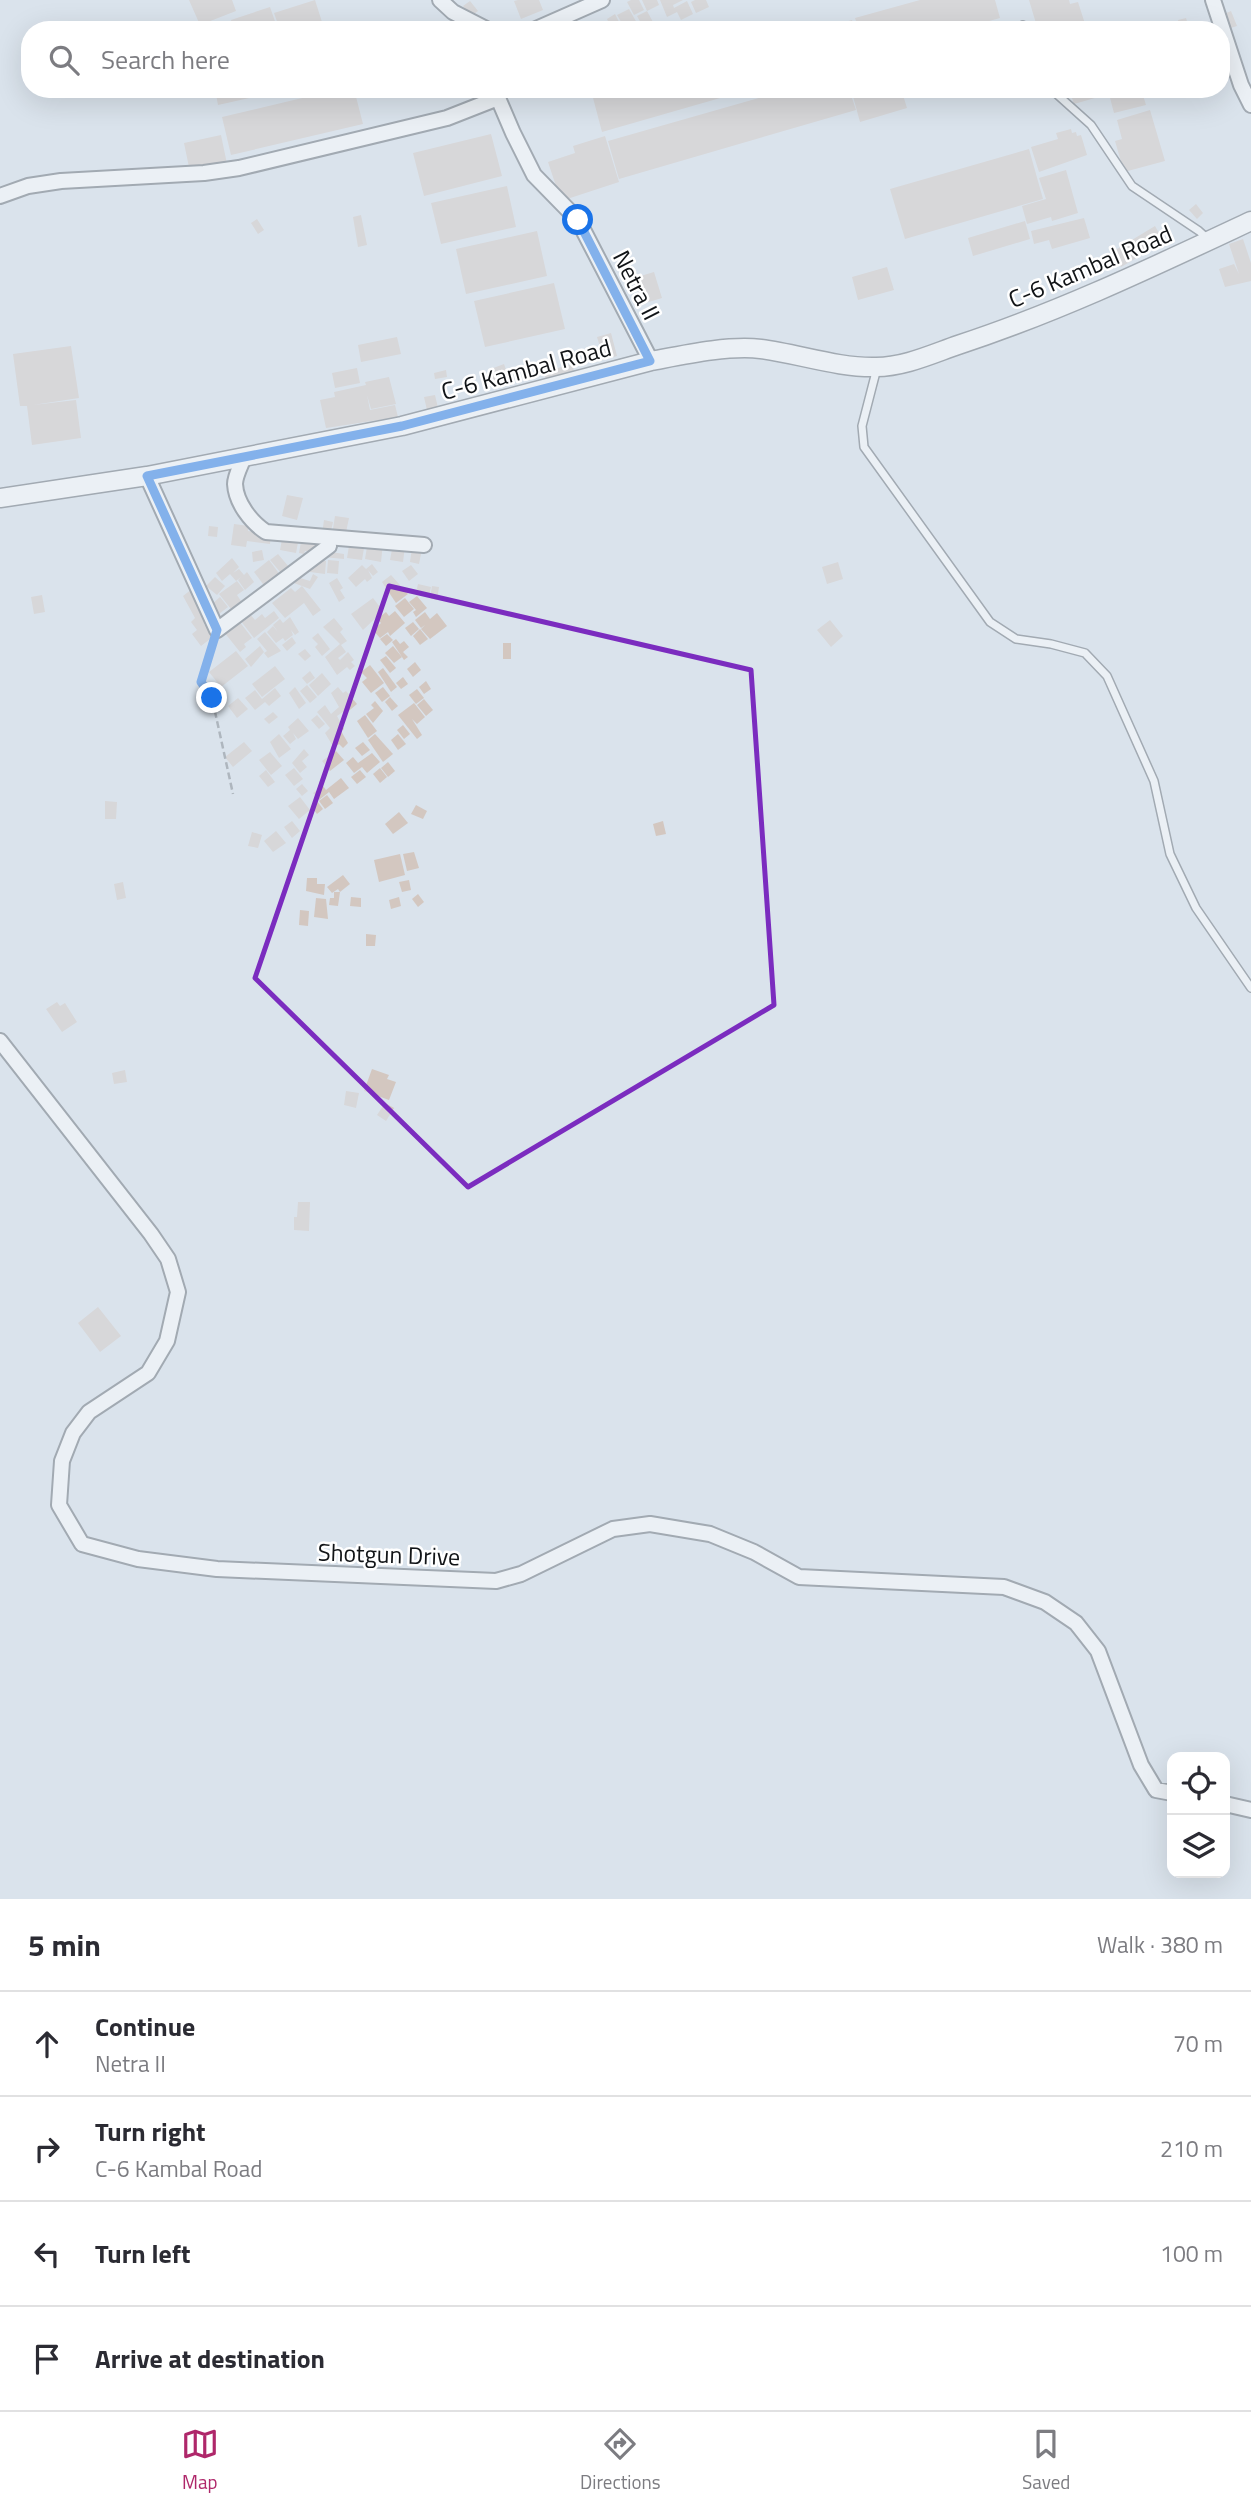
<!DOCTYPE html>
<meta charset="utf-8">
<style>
:root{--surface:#fff;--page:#f7f7f7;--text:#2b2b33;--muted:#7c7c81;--line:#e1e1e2;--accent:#af276a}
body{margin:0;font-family:"Titillium Web",sans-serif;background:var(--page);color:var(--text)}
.controls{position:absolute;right:21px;bottom:21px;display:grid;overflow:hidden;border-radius:14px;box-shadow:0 7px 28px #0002}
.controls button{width:63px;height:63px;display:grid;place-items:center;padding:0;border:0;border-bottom:2px solid var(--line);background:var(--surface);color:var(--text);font:35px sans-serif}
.stop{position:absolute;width:21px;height:21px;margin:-16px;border:5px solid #1a73e8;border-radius:50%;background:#fff}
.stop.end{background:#1a73e8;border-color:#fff;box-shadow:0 2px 7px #0008}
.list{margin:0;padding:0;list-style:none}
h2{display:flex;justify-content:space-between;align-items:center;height:91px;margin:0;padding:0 28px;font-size:30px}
h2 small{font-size:23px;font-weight:400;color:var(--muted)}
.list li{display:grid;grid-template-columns:46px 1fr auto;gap:21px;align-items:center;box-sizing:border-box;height:105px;padding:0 28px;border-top:2px solid var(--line)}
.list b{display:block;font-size:26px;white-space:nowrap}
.list p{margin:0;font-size:23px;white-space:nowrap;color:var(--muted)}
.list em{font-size:23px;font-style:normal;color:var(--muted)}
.icon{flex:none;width:38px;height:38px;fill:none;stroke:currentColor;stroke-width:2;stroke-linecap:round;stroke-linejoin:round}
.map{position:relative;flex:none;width:1251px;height:1899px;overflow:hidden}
.search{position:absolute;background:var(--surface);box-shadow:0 7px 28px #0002;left:21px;right:21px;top:21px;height:77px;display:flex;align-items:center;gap:18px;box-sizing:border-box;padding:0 24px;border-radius:28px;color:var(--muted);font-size:26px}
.sheet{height:511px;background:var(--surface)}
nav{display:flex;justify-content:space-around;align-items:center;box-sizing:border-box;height:98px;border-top:2px solid var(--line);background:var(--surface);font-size:19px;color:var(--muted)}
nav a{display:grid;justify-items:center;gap:4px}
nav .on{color:var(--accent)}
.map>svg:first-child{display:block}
.building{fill:#d3c7c0}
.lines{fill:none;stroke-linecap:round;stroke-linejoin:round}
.service-casing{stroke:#5d646c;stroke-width:10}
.minor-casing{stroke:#5d646c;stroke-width:18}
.tertiary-casing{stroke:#5d646c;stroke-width:21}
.path{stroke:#797f85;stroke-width:2.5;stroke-dasharray:7 3.5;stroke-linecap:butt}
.service{stroke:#fff;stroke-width:7}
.minor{stroke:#fff;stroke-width:14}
.tertiary{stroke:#fff;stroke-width:18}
.route{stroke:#1a73e8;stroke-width:9}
.marked{fill:none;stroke:#7b2cbf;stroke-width:5;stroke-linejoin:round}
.labels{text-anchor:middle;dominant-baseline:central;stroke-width:5;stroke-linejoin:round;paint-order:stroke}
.street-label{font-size:24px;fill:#111417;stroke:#fff}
</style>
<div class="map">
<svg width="1251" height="1899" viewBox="0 0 1251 1899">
<rect width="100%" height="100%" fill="#dae3ec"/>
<!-- building -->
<g class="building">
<path d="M189,0H232L236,11L200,25Z"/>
<path d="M315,0L322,22L297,30H280L274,13Z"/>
<path d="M518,0H539L543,10L521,19L514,1Z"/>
<path d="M631,0H639L644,10L634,15L627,2Z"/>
<path d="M642,0H657L659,5L647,11Z"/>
<path d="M660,0H683L673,5L674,8L687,1L693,14L681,20L677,12L667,17Z"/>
<path d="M695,0H706L709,7L696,13L691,2Z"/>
<path d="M920,0H995L1000,18L957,30H859L855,18Z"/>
<path d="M1029,0H1069L1070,4L1078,2L1087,30H1038Z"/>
<path d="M470,1L478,11L471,16L463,6Z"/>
<path d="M270,7L278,30H234L231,20Z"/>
<path d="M629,9L641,30H626L617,15Z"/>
<path d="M647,11L653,22L643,27L637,16Z"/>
<path d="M1231,11L1237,26L1227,29L1222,15Z"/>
<path d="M615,14L620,24L611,28L607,19Z"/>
<path d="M1186,18L1189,28L1181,30L1178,20Z"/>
<path d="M852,20L855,30H819V29Z"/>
<path d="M370,21L372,30H347V26Z"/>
<path d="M215,89H286V90L218,105Z"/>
<path d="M340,89H354L363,124L231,155L222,117Z"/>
<path d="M609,89H748V90L602,132L592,94Z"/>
<path d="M790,89H849L856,110L619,179L608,141Z"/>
<path d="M851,89H910V90L902,92L907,108L860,122Z"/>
<path d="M1069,89H1111L1112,94L1127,89L1129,96L1142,92L1146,105L1114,113L1109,94L1074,104Z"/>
<path d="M1150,110L1165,161L1124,172L1115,141L1122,139L1117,120Z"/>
<path d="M1071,129L1072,133L1076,132L1077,136L1081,135L1087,155L1039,172L1031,147L1058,139L1056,133Z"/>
<path d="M491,134L502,176L424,196L413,153Z"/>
<path d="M221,135L227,164L190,172L184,143Z"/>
<path d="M605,136L619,182L561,201L548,162L575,153L573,146Z"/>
<path d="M1029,149L1043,199L905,239L890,189Z"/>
<path d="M1066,170L1078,213L1052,221L1051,217L1027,224L1022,206L1046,199L1039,178Z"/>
<path d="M507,186L516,227L441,244L431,203Z"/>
<path d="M1196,204L1203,213L1197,219L1189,210Z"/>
<path d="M361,215L367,245L358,247L353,217Z"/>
<path d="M1084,218L1090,238L1052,249L1049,240L1034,244L1031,231Z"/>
<path d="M257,219L264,230L258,234L251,223Z"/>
<path d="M1025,221L1030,239L973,256L968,238Z"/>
<path d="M1155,226L1164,242L1121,267L1112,252Z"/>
<path d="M537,231L547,276L466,294L456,249Z"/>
<path d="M1243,239L1251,263V281L1225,287L1219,269L1234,264L1239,274L1229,244Z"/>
<path d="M887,267L894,290L858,300L852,277Z"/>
<path d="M654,272L662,298L642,304L634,278Z"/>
<path d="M554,283L565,329L485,347L474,301Z"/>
<path d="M611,333L617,356L596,362L592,349L600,347L597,337Z"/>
<path d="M397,337L401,354L361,362L358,345Z"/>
<path d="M71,346L79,398L33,405L76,400L81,438L32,445L27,406H20L13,354Z"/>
<path d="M504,364L511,384L494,389L488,370Z"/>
<path d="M572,364L575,375L547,383L544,372Z"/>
<path d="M357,368L360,383L335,388L332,373Z"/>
<path d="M446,370L447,377L435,379L434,373Z"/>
<path d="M389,377L396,404L371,409L367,395L370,410L395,405L398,417L326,428L320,400L335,397L334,392L366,385L365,382Z"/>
<path d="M435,395L438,408L427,410L424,397Z"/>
<path d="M287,495L303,498L297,520L282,516Z"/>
<path d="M335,516L349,518L345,537L332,535Z"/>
<path d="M324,520L333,522L330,535L322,534Z"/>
<path d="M234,524L249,526L248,531L271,534L270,544L247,541L246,547L231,545Z"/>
<path d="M209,526L218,527L217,537L208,536Z"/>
<path d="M283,534L299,537L296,553L280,550Z"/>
<path d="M302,536L319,539L316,553L305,551L304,554L299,553Z"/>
<path d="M350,540L365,542L362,560L347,558Z"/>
<path d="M368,541L383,543L381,562L365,559Z"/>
<path d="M393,544L405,546L403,562L390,560Z"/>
<path d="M412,547L422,549L419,564L410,562Z"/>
<path d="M262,550L264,560L253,562L252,552Z"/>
<path d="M331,552L344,554V559L323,557Z"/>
<path d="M278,554L289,567L281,573L270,560Z"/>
<path d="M232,558L239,567L233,573L239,569L244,575L247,572L254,582L245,590L238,580L241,577L236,581L230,574L222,581L216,573Z"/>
<path d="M311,559L326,561L325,574L310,572Z"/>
<path d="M269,560L281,576L266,588L254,572Z"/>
<path d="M328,560L339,561L338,574L327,573Z"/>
<path d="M838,562L843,579L827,584L822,567Z"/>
<path d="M372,564L378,572L373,576L368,570L372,578L367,582L365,579L356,587L348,578L362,565L366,569Z"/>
<path d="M411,565L418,574L409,581L402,571Z"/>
<path d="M313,574L318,577L310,589L294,583L297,577L310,581Z"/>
<path d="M391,575L408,594L396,603L382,582Z"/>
<path d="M215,577L225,586L217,595L206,586Z"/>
<path d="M337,578L343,588L340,590L345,598L339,602L329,583Z"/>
<path d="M237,581L244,590L237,595L241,601L231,609L219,594Z"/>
<path d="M418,584L431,587L429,596L416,593Z"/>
<path d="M302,586L321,610L313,616L304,603L285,618L272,603L291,588L295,592Z"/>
<path d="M432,586L439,587L437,600L430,598Z"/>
<path d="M192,589L210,619L204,624L214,636L201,646L192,634L197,630L191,622L195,618L183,596Z"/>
<path d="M42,595L45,612L34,614L31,597Z"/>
<path d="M417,596L427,608L416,617L413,612L416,610L409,602Z"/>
<path d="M220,597L228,607L219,614L222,618L217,622L210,612L216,608L212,604Z"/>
<path d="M373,598L383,611L363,630L351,614Z"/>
<path d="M405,598L414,609L404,617L395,606Z"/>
<path d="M274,611L279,618L254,638L240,620L249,613L255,620L262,614L265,618Z"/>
<path d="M395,611L405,623L390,636L388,632L380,638L373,630L381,623L377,619L386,612L389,616Z"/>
<path d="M425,612L430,619L437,613L447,626L430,639L421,629L425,625L421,628L415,620Z"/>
<path d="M290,617L299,632L295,635L291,630L293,635L285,641L283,638L276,643L267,632L273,626L278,632L273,625L280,619L283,623Z"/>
<path d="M334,618L343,629L340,632L347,641L341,645L346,652L338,658L340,660L348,652L354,660L351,662L355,666L350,670L347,667L337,675L325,657L340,644L323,627Z"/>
<path d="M830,620L843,636L831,647L817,630Z"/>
<path d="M239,621L252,638L244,644L246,647L240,652L224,632Z"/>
<path d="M413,622L419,629L411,636L405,628Z"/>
<path d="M420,629L428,639L420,645L413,636Z"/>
<path d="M265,632L281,651L268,658L264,653L267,651L257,639Z"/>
<path d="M318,633L330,649L322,656L315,647L318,644L312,638Z"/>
<path d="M387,634L393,640L386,646L380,639Z"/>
<path d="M292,637L296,643L287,651L282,645Z"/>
<path d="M396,639L400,644L404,641L409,647L403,652L408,657L404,660L392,642Z"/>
<rect x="503" y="643" width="8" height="16"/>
<path d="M260,646L264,652L251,667L245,659Z"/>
<path d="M393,646L402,657L394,663L385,653Z"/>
<path d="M305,649L311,656L305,661L298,654Z"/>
<path d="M236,651L248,666L221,687L209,672Z"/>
<path d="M386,656L396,668L390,673L380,660Z"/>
<path d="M415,662L421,670L413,677L407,669Z"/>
<path d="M370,665L384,683L371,693L362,682L367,678L361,672Z"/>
<path d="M275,666L285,679L262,697L252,684Z"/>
<path d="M383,668L397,687L391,692L378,672Z"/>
<path d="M310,671L315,678L307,684L302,678Z"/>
<path d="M322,673L331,684L318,696L309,685Z"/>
<path d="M403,677L408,684L401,689L396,683Z"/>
<path d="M426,681L431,689L424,694L419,687Z"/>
<path d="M307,685L317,697L310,703L300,691Z"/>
<path d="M295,687L306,703L299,709L289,693Z"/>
<path d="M338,687L343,693L346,691L357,704L345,714L343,712L337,716L344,729L341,731L348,743L343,748L339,744L334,748L325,733L330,728L317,712L325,705L331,714L339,707L331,693Z"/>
<path d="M383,687L390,696L382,702L375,693Z"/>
<path d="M275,688L281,696L269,706L265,702L255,710L245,698L255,690L262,699Z"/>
<path d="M417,689L424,698L416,704L409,695Z"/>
<path d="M390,697L398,706L392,711L385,702Z"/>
<path d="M238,698L248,709L237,718L228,706Z"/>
<path d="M424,699L433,710L426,716L417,705Z"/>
<path d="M375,701L383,711L373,723L366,714L374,708L371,705Z"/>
<path d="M414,703L425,717L417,724L412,719L422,735L417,739L398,715Z"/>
<path d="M273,712L278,717L269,724L264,719Z"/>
<path d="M317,715L325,724L319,729L311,720Z"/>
<path d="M365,715L377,731L368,738L357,721Z"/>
<path d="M298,718L309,731L298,739L293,733L296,739L290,744L283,736L290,730L288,727Z"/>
<path d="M403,725L410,734L404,739L397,730Z"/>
<path d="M279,734L291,749L279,758L270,742Z"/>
<path d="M375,734L393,754L383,762L368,740Z"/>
<path d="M398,734L406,744L398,750L391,740Z"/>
<path d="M244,742L252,751L233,767L225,757Z"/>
<path d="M363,742L370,750L362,756L355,748Z"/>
<path d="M304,749L309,755L302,761L307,767L300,773L292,763Z"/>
<path d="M336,751L344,760L330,771L322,761Z"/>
<path d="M270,752L282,766L271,775L259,760Z"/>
<path d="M372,753L380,762L367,773L362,767L354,773L346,763L353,757L358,763Z"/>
<path d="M388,762L395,771L388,777L381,768Z"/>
<path d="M294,768L303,779L294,786L285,775Z"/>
<path d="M380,768L387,777L380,783L373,774Z"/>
<path d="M266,770L275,782L268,787L259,776Z"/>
<path d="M360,770L366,777L357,784L351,777Z"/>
<path d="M341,778L349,788L334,799L329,792L319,800L313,793L323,786L326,790Z"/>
<path d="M302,784L308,791L302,796L296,789Z"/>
<path d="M327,795L333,803L325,809L319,801Z"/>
<path d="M300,797L310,810L299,819L288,806Z"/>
<path d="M105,801L117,802L116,819H105Z"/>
<path d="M317,801L323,809L317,814L311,806Z"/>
<path d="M416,805L427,811L423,819L411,814Z"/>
<path d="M399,812L408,823L393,834L385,824Z"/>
<path d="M292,821L300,831L292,838L284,827Z"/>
<path d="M663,821L666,834L656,836L653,824Z"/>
<path d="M276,831L286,843L273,852L264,841Z"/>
<path d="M252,832L262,835L258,848L248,846Z"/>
<path d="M414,852L419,868L407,871L403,854Z"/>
<path d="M400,854L405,875L379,882L374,860Z"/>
<path d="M343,875L350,884L340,892L338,889L332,893L327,887Z"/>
<path d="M307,878H317V884H325L324,895L306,891Z"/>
<path d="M409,880L411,890L402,892L399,882Z"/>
<path d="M123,882L126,898L117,900L114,884Z"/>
<path d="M334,892H340L338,906L329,905L330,898H334Z"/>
<path d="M418,894L424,902L418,907L412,899Z"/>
<path d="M351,897L361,898V907L350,906Z"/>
<path d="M399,897L401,906L391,909L389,900Z"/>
<path d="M316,898L326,899L328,919L314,917Z"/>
<path d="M300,910L309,911L308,926L299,925Z"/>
<path d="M366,934L376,935L375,946H366Z"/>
<path d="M57,1002L60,1006L65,1003L77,1022L62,1032L46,1009Z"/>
<path d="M372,1069L389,1075L387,1079L396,1082L389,1100L364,1091Z"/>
<path d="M125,1070L127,1082L114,1084L112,1073Z"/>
<path d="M346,1091L359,1093L356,1108L344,1105Z"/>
<path d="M385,1103L394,1108L386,1121L377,1115Z"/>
<path d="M298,1202H310L309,1231L294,1230V1217H297Z"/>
<path d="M98,1307L121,1336L100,1352L78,1323Z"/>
</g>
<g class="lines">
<defs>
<g id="service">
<path d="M1023,25L1025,30"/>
<path d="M1051,89L1091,125L1132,186L1199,231L1209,240"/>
<path d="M877,368L862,426L864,447L990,622L1016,639L1051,644L1085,653L1107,676L1154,781L1170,854L1196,908L1251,988"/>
</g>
<g id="minor">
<path d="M440,0L453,12L488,30"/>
<path d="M1213,0L1241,85L1251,105"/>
<path d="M534,30L602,0"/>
<path d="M499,91L498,98L513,133L534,175L578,220L651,361"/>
<path d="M0,196L28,186L61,181L204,173L239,168L447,118L498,98"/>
<path d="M244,457C241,465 235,476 235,484C236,503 251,522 266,532L424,545"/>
<path d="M147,476L217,630L329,546"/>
<path d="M0,1041L151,1234L168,1259L178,1292L167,1341L148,1373L89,1412L73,1433L62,1461L59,1505L82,1544L138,1559L217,1569L496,1581L521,1574L613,1529L650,1524L710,1534L754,1552L799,1577L1004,1587L1045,1602L1076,1623L1098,1651L1141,1765L1156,1790L1172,1793"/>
<path d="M1225,1804L1251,1810"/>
</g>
<path id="tertiary" d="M0,498L147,476L402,426L651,361C683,355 728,345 761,349C799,354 838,368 876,367C904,367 932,354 958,345C1059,312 1155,266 1251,221"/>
</defs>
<!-- service casing -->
<use href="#service" class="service-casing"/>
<!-- minor casing -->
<use href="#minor" class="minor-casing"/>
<!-- tertiary casing -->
<use href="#tertiary" class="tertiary-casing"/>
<!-- path -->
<path class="path" d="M213,643L201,682L212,698L233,794"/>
<!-- service -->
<use href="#service" class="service"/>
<!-- minor -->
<use href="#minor" class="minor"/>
<!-- tertiary -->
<use href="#tertiary" class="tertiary"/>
</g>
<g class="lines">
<!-- route -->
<path class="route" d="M212,698L201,682L217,630L147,476L402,426L650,361L578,220"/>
</g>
<!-- marked area -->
<path d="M0 0H1251V1899H0ZM389,586L751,670L774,1005L468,1187L255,978Z" fill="#dae3ec" fill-opacity=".55" fill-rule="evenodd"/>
<path class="marked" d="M389,586L751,670L774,1005L468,1187L255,978Z"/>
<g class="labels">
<!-- street labels -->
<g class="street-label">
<text transform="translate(1090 266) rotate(-23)">C-6 Kambal Road</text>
<text transform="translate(637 285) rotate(63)">Netra II</text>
<text transform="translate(526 369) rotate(-15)">C-6 Kambal Road</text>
<text transform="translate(389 1554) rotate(2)">Shotgun Drive</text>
</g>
</g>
</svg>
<div class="controls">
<button><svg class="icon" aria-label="locate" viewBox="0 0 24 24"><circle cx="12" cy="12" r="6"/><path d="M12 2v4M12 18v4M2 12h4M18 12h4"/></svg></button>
<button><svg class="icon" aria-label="layers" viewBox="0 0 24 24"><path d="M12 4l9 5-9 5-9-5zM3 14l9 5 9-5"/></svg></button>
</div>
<div class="stop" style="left:578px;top:220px"></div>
<div class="stop end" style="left:212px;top:698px"></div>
<div class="search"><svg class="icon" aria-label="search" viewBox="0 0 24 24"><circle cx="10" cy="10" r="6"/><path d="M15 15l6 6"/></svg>Search here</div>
</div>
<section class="sheet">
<h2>5 min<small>Walk · 380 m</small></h2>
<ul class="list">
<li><svg class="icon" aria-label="ahead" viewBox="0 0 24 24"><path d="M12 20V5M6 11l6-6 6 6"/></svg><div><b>Continue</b><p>Netra II</p></div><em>70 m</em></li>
<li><svg class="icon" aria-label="right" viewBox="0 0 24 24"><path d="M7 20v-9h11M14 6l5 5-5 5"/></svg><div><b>Turn right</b><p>C-6 Kambal Road</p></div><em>210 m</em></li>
<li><svg class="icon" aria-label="left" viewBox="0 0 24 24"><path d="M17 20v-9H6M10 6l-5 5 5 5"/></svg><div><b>Turn left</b></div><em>100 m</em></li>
<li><svg class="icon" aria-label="arrive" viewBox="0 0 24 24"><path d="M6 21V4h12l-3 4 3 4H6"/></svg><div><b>Arrive at destination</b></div></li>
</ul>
</section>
<nav>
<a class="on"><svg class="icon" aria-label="map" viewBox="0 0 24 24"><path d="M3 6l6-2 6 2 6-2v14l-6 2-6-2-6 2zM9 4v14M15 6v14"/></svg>Map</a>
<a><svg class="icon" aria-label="directions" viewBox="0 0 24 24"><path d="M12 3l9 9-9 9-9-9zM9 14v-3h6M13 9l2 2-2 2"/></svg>Directions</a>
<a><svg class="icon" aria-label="saved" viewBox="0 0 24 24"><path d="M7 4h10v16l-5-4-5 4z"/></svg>Saved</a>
</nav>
